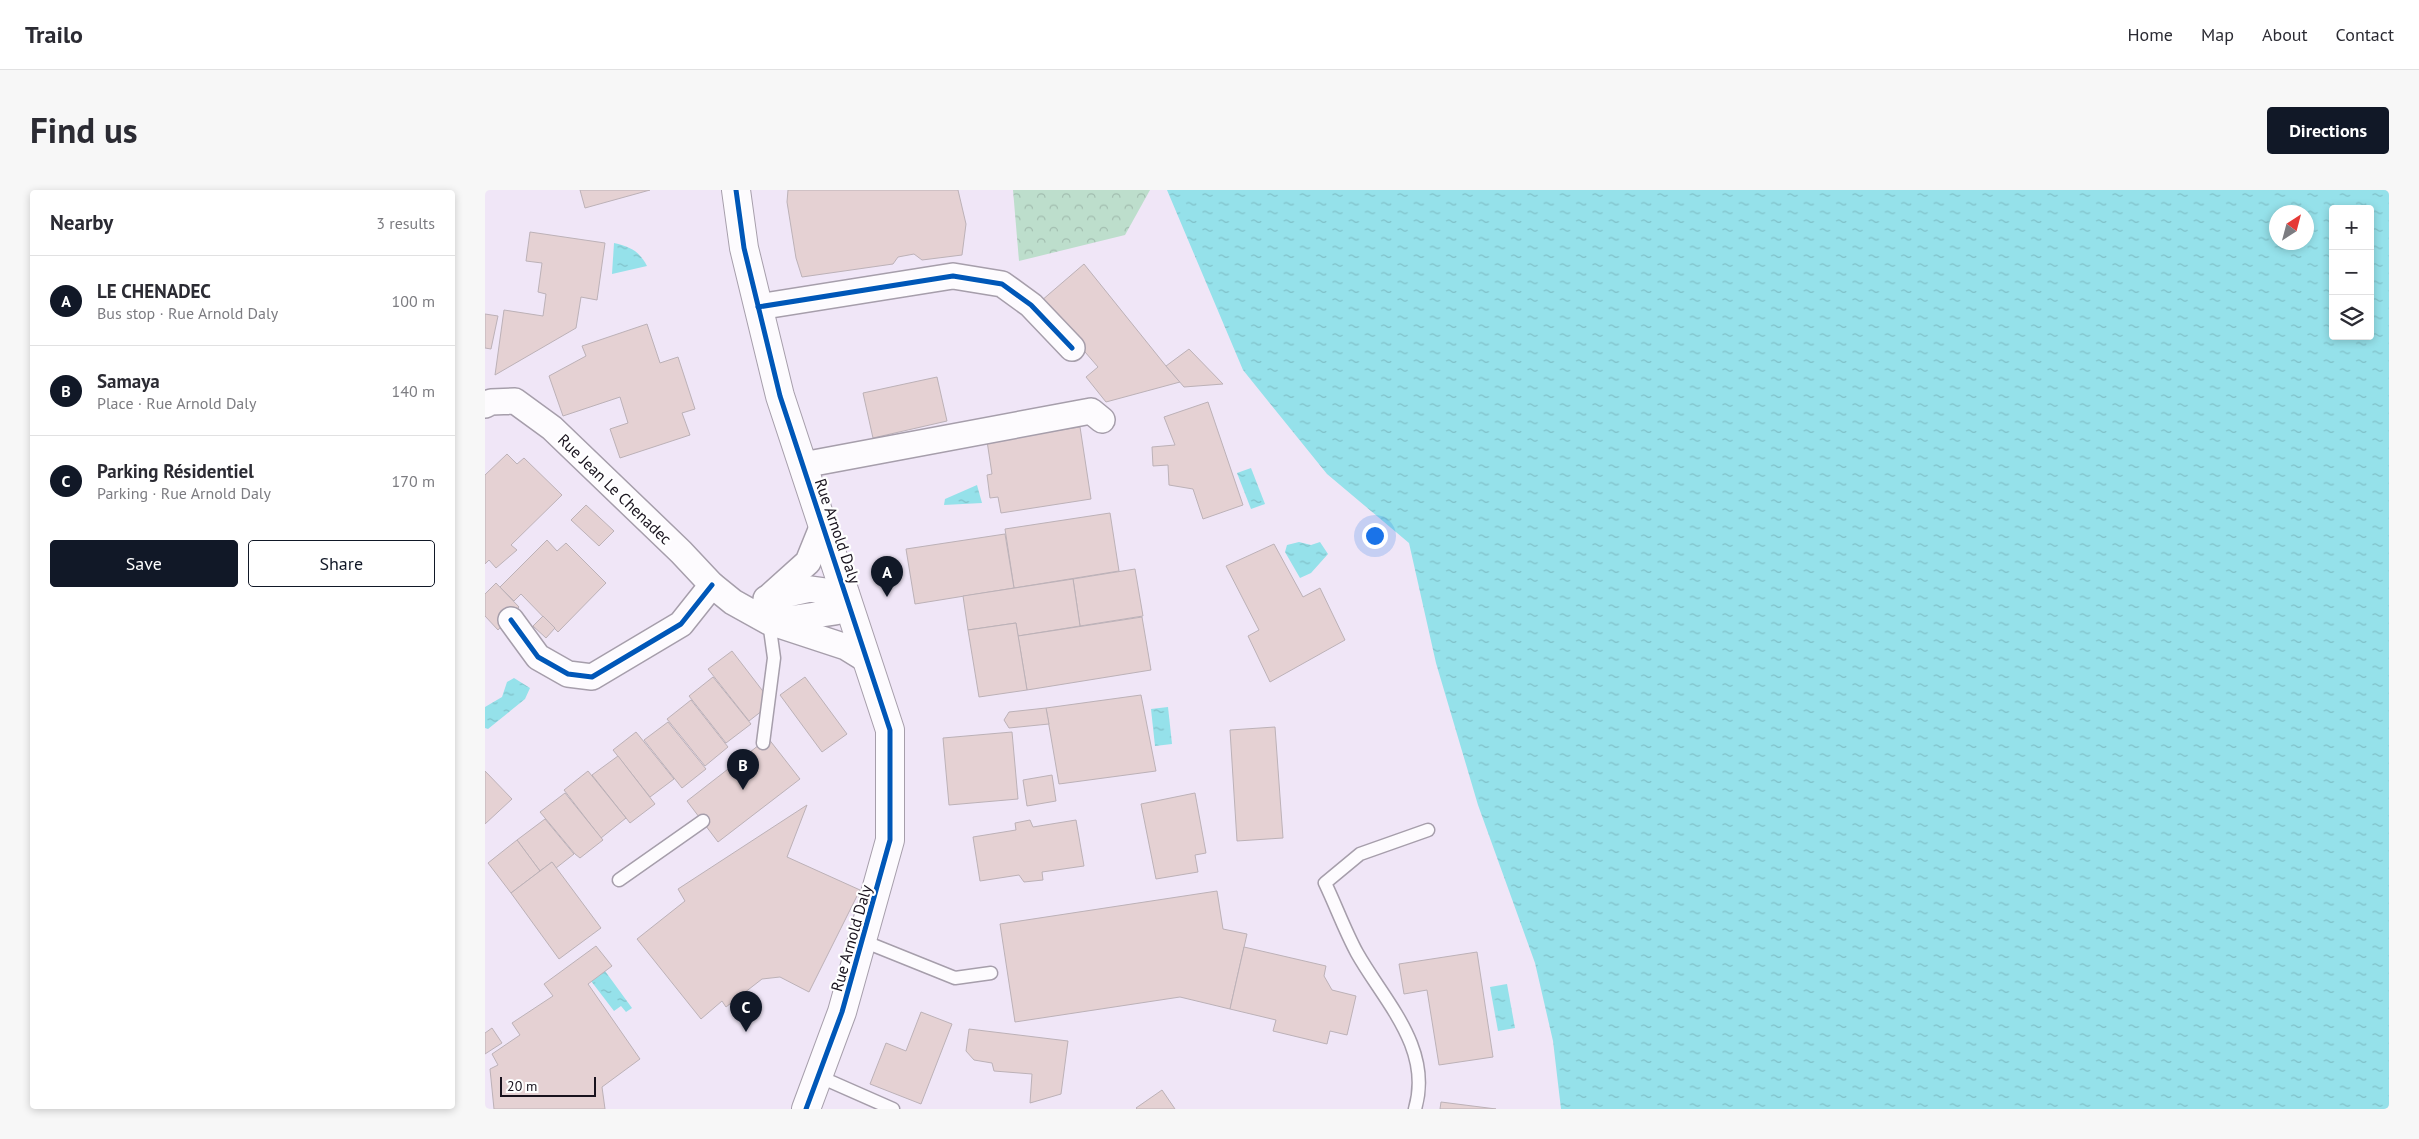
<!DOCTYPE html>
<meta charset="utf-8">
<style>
:root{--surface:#fff;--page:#f7f7f7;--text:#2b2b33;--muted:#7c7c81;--line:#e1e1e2;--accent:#111827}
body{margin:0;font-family:"PT Sans",sans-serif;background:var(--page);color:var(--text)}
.controls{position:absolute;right:15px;top:15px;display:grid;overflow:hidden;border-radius:5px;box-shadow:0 2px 8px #0003}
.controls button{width:45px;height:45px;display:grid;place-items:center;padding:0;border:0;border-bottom:1px solid var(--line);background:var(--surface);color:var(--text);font:25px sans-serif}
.compass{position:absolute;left:1784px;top:15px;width:45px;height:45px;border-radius:50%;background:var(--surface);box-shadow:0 2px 8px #0003;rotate:36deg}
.scale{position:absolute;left:15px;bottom:12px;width:96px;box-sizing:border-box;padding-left:5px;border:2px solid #18121d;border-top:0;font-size:14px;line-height:18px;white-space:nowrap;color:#18121d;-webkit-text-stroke:4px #fff;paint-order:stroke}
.you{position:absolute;left:889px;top:345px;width:18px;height:18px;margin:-12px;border:4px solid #fff;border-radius:50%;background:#1a73e8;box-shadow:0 0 0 8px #1a73e833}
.badge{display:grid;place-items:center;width:32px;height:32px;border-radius:50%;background:var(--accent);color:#fff;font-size:16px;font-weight:700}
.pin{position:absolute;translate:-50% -41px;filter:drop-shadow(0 1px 2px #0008)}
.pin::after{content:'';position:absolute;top:26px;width:18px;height:15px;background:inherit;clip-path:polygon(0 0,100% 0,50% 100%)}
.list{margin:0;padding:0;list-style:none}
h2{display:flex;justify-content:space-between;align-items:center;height:65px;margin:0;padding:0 20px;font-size:21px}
h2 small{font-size:16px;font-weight:400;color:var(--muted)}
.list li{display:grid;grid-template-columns:32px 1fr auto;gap:15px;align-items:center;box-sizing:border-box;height:90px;padding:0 20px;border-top:1px solid var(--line)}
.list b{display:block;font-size:19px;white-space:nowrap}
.list p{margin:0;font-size:16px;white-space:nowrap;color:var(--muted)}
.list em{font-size:16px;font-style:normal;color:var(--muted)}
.actions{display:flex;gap:10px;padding:15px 20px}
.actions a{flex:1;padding:11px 0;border:1px solid var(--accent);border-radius:5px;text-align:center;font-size:18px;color:var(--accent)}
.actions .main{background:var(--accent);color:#fff}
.icon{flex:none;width:28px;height:28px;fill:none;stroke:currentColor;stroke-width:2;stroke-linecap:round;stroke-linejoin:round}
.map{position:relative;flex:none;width:1904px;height:919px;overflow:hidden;border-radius:5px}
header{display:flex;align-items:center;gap:30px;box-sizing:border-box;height:70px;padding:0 25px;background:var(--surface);border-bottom:1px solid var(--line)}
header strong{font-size:24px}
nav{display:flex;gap:28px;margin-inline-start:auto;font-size:18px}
.intro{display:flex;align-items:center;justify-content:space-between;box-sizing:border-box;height:120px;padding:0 30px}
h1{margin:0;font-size:35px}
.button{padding:12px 22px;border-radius:5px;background:var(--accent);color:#fff;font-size:18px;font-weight:700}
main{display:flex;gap:30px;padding:0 30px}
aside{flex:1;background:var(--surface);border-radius:5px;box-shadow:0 2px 8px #0003}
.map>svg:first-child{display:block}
.forest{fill:url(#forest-crowns)}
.water{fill:url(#water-ripples);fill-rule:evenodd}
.building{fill:#e5d1d3;stroke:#bcb1b7}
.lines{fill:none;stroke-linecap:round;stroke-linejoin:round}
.service-casing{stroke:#a69eab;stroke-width:15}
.minor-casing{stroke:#a69eab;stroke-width:28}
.tertiary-casing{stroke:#a69eab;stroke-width:30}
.service{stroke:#fdfbfe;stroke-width:12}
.minor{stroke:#fdfbfe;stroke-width:25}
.tertiary{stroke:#fdfbfe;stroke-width:28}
.cycleway-casing{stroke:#fff;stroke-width:8}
.cycleway{stroke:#0057b8;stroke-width:5}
.labels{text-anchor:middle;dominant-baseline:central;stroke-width:4.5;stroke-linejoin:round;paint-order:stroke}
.street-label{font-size:16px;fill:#18121d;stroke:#fff}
</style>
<header>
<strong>Trailo</strong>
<nav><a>Home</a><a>Map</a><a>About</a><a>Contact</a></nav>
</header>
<div class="intro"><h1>Find us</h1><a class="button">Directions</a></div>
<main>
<aside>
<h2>Nearby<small>3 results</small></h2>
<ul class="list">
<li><span class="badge">A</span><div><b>LE CHENADEC</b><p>Bus stop · Rue Arnold Daly</p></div><em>100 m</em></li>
<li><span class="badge">B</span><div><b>Samaya</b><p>Place · Rue Arnold Daly</p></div><em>140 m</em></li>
<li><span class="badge">C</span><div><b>Parking Résidentiel</b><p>Parking · Rue Arnold Daly</p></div><em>170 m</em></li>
</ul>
<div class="actions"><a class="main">Save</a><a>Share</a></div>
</aside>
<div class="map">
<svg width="1904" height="919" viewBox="0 0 1904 919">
<defs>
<pattern id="forest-crowns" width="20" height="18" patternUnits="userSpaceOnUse" patternTransform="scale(1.25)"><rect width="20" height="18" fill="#bddecc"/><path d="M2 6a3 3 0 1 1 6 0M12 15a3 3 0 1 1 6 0" fill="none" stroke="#a2bdaf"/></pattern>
<pattern id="water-ripples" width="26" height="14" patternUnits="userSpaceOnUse" patternTransform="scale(1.25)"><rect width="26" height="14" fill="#95e1ea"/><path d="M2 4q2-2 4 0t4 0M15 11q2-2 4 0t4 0" fill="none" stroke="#80c0c8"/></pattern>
</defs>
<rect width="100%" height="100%" fill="#f0e6f7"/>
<!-- forest -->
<path class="forest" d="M528,0H665L640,45L534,71Z"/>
<!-- water -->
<g class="water">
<path d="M682,0H1904V919H1076L1068,851L1050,773L993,615L951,473L924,353L842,284L758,180ZM1848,19H1885V146H1848ZM1792,22H1822V52H1792Z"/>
<path d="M129,53C146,57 154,61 162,76L127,84Z"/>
<path d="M766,278L780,314L766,319L752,283Z"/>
<path d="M492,295L497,313L459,315L460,309Z"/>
<path d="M814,352L826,355L835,352L843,364L826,383L815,388L800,362L802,355Z"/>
<path d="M29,488L45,498L40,509L3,539L0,538V517L17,507L22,492Z"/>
<path d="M683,517L687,554L670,556L666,519Z"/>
<path d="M120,781L147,818L141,822L136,816L129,821L106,791Z"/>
<path d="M1022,794L1030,838L1013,841L1005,797Z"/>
</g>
<!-- building -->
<g class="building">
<path d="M95,0H165L100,18Z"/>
<path d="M303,0H473L481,34L477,65L437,70L429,64L413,67L408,74L317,87L311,68L302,12Z"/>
<path d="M45,42L120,53L112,110L96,107L91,138L10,185L19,120L58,126L61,104L53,102L57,73L41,71Z"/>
<path d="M599,74L681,176L695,192L621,212L601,187L613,177L556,111Z"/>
<path d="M0,124L13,126L6,159L0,158Z"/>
<path d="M162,134L175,173L193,167L210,219L197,223L205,245L135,268L125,239L143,233L135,207L78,226L64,186L101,166L97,156Z"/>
<path d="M704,159L738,194L699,197L681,176Z"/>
<path d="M452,187L462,231L388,248L378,203Z"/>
<path d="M723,212L758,315L718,329L708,299L684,295L683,275L668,276L667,257L690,255L679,227Z"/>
<path d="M595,237L606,309L516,323L513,307L505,308L502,285L507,284L502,251Z"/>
<path d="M22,264L32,274L39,268L77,305L26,355L32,360L11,378L4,370L0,374V285Z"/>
<path d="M101,315L129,341L114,356L86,330Z"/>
<path d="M625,323L634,381L529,398L520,339Z"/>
<path d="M520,344L529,398L430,414L421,359Z"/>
<path d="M62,350L72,361L81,353L121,393L73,442L36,404L29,411L15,397Z"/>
<path d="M789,354L818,407L835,398L860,450L785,492L763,446L774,440L741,376Z"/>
<path d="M650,379L658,426L595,436L588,389Z"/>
<path d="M588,389L595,436L533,446L531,433L483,440L478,406Z"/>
<path d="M11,393L34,417L13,440L0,426V404Z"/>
<path d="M58,426L70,438L61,448L48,436Z"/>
<path d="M657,427L666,480L542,500L533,446Z"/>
<path d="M531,433L542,500L494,507L483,440Z"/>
<path d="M247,461L287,513L264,531L223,479Z"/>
<path d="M228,487L266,534L241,553L204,506Z"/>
<path d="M320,487L362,544L337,562L295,505Z"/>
<path d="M656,505L671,581L574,594L561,518Z"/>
<path d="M206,510L243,557L220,576L182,529Z"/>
<path d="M561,518L564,534L524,538L519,530L524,522Z"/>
<path d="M183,532L221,579L197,598L159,550Z"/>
<path d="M790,537L798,648L752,651L745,540Z"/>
<path d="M151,542L189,589L165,607L128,560Z"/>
<path d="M527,542L533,609L464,615L458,548Z"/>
<path d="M283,548L315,589L233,652L202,611Z"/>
<path d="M133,566L170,614L145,633L107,585Z"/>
<path d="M0,581L27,609L0,634Z"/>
<path d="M103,581L141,628L116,648L79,600Z"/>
<path d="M567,585L571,611L542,616L538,590Z"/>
<path d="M80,603L118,650L95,668L90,664L55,622Z"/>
<path d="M710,603L721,663L710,665L713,682L671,689L656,614Z"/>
<path d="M322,615L302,667L375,700L324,802L295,787L277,789L241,817L237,811L216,829L152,749L200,711L193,699Z"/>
<path d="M60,629L89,664L71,678L67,672L55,681L32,650Z"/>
<path d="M545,630L548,637L591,630L599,676L557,682L558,690L539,692L534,685L495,691L488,647L531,640L530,633Z"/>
<path d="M32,650L55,681L26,703L3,673Z"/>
<path d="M67,672L116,738L74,769L26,703Z"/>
<path d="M732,701L738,739L762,744L745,819L695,807L530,832L515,734Z"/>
<path d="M111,756L127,776L103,794L155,869L117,897L120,919H9L5,879L13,875L7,864L35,845L27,833L68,806L59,794Z"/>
<path d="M759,757L841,776L839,786L847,800L871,806L862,845L845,841L842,854L788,841L791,830L745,819Z"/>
<path d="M992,762L1008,867L954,875L942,800L919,804L914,774Z"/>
<path d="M436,822L467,834L436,914L385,894L401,853L421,861Z"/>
<path d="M7,838L17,853L0,864V843Z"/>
<path d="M484,839L583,851L576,904L545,913L547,884L509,881L507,873L489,870L481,861Z"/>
<path d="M677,900L690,919H652L651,918Z"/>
<path d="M956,912L1011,919H955Z"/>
</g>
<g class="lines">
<defs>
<g id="service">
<path d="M278,553L289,468L284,432"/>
<path d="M134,690L218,631"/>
<path d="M378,751L470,788L506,783"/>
<path d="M333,886L408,919"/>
<path d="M930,919C948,858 899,811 872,763C860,741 851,716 840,693L875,664L943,640"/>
</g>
<g id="minor">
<path d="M273,117L468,86L517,94L546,115L587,158"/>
<path d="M0,215L6,212L30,211L67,238L196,362L227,395L248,412L284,432L350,422L361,404L325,399L281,409"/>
<path d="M318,275L606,221L617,230"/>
<path d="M283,408L323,372L338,335"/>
<path d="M26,430L53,467L83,484L107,487L196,434L227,395"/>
<path d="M291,434L361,457L382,470"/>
</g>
<path id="tertiary" d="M251,0L259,58L295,206L405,540V650L357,822L321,919"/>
</defs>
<!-- service casing -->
<use href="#service" class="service-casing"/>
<!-- minor casing -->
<use href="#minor" class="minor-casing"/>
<!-- tertiary casing -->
<use href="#tertiary" class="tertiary-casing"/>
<!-- service -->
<use href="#service" class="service"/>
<!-- minor -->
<use href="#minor" class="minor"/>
<!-- tertiary -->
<use href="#tertiary" class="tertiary"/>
<defs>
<g id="cycleway">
<path d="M251,0L259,58L295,206L405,540V650L357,822L321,919"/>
<path d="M273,117L468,86L517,94L546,115L587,158"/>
<path d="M26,430L53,467L83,484L107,487L196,434L227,395"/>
</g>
</defs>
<!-- cycleway casing -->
<use href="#cycleway" class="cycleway-casing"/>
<!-- cycleway -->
<use href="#cycleway" class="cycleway"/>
</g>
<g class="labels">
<!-- street labels -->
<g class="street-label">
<text transform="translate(130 299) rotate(44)">Rue Jean Le Chenadec</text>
<text transform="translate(353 341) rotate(71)">Rue Arnold Daly</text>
<text transform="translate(366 748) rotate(-74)">Rue Arnold Daly</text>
</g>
</g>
</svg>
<div class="controls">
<button>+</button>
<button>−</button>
<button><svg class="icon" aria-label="layers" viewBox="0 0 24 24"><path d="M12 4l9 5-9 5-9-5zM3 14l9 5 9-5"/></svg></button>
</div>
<svg class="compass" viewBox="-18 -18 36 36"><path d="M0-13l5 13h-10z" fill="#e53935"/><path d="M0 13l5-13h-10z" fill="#7c7c81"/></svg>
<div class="scale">20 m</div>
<div class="you"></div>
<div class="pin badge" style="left:402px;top:407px">A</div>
<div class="pin badge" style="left:258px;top:600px">B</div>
<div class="pin badge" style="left:261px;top:842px">C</div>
</div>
</main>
